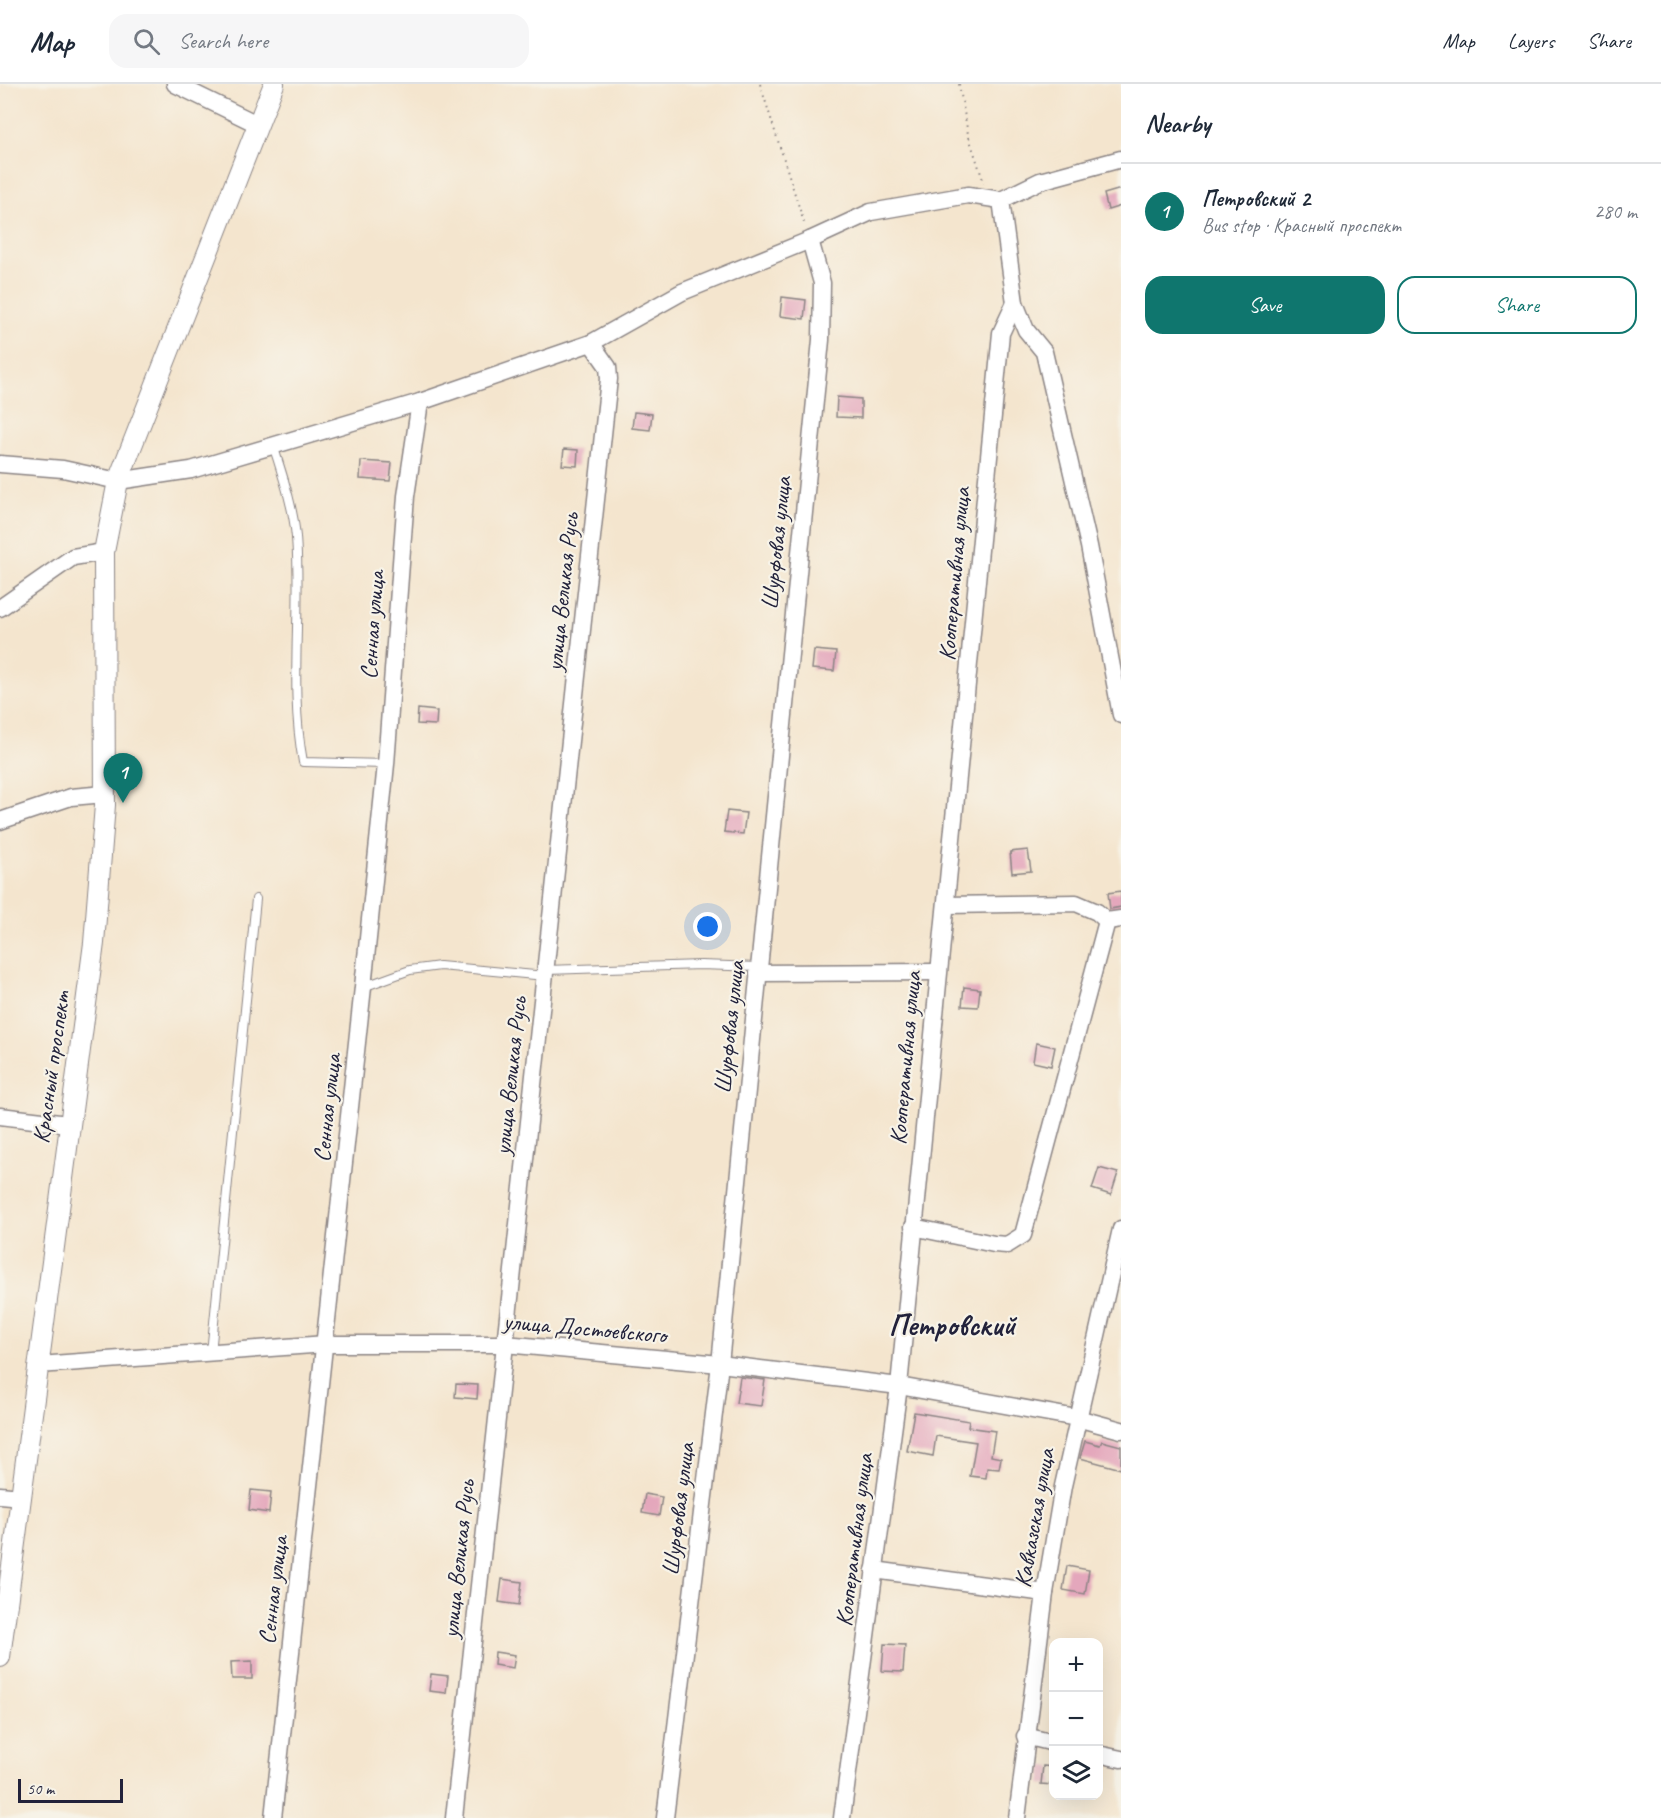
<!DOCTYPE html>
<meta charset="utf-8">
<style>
:root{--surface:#fff;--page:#f6f6f7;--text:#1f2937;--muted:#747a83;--line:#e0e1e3;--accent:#0f766e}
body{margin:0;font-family:Caveat,sans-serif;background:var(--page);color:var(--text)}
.controls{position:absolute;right:18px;bottom:18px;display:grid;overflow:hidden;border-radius:12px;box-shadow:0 6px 24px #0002}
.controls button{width:54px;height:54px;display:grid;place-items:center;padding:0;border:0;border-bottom:2px solid var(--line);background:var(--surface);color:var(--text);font:30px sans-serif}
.scale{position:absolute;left:18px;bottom:15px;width:105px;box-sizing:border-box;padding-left:6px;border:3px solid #22223b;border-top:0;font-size:16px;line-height:21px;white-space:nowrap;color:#22223b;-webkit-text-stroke:4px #f7f3e8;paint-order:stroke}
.you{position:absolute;left:708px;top:843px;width:21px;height:21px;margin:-15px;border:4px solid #fff;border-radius:50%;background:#1a73e8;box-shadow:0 0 0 9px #1a73e833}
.badge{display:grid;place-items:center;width:39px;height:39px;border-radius:50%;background:var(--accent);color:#fff;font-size:20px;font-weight:700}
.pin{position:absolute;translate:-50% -50px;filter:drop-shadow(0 2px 3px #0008)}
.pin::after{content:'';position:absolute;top:32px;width:21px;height:18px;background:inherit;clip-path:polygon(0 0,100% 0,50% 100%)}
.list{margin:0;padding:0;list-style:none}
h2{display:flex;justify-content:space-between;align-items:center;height:78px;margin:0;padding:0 24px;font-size:26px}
h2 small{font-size:20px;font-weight:400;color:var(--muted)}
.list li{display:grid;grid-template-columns:39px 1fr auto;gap:18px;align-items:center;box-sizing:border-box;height:96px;padding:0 24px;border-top:2px solid var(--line)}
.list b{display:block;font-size:22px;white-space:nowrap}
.list p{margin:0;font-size:20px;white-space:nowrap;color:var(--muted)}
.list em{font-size:20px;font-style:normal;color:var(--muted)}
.actions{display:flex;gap:12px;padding:18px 24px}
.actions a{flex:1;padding:14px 0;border:2px solid var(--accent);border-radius:18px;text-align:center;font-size:21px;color:var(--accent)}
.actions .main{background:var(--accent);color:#fff}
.icon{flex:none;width:33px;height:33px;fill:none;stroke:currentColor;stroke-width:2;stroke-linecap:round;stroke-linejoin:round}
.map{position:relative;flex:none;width:1121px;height:1734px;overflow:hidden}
header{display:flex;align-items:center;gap:36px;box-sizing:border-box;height:84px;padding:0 30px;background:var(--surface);border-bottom:2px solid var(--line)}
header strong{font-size:28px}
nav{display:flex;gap:33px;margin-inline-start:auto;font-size:21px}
.search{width:420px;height:54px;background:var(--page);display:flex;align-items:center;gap:15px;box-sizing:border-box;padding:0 21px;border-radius:18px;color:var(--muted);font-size:22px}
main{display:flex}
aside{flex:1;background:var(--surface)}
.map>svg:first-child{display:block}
.building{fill:#e4a7bc}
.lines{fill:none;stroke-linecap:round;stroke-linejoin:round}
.service-casing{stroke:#8b8484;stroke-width:10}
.minor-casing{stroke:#8b8484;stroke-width:19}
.tertiary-casing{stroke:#8b8484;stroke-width:22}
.path{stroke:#8b8484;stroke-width:2;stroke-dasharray:1.5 4.5;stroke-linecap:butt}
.service{stroke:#fff;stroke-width:8}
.minor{stroke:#fff;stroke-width:16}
.tertiary{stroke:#fff;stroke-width:20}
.labels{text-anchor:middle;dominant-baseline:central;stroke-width:4.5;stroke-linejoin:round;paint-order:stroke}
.street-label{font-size:24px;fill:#22223b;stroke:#f7f3e8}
.district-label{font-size:30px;font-weight:bold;fill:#22223b;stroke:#f7f3e8}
</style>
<header>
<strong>Map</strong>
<div class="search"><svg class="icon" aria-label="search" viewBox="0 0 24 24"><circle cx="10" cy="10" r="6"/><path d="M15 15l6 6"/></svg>Search here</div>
<nav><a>Map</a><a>Layers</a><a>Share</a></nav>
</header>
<main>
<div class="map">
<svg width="1121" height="1734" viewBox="0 0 1121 1734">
<rect width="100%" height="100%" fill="#f7f3e8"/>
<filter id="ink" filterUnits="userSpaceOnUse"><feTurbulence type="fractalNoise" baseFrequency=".0167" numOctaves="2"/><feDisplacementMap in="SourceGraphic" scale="12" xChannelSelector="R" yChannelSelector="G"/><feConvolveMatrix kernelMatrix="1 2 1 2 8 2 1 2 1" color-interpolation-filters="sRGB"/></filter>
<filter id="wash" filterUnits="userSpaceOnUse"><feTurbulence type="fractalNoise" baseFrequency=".008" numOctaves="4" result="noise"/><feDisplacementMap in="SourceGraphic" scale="24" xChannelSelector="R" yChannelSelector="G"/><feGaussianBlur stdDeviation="1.35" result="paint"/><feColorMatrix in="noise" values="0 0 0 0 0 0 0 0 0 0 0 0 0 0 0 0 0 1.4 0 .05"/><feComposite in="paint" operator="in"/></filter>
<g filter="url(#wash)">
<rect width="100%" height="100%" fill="#f4e5ce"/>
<g id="blocks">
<!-- building -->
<g class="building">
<path d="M1121,105V122L1108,126L1104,110Z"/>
<path d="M782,213L806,216L804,235L780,232Z"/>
<path d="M837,313L861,315V334L836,333Z"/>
<path d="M634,328L652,330L650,346L632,344Z"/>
<path d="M564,365L578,366L577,382L562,381Z"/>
<path d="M361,377L392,379L390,397L360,395Z"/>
<path d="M814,566L836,568L834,587L812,585Z"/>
<path d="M418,625L437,627L436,641L417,640Z"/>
<path d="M727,727L746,729L743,750L724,748Z"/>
<path d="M1028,766L1031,787L1012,789L1010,768Z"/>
<path d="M1121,807V823L1110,825L1108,809Z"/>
<path d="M964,903L980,905L978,923L962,922Z"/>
<path d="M1036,959L1055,963L1051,982L1033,978Z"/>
<path d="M1099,1084L1118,1089L1111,1111L1092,1105Z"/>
<path d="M740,1293L765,1296L761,1322L736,1319Z"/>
<path d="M456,1300L478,1301L477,1315L455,1313Z"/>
<path d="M914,1328L969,1337L968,1343L995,1347L991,1372L1001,1374L999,1385L987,1384L986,1394L970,1392L976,1358L936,1352L933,1372L907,1367Z"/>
<path d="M1085,1357L1100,1361L1102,1357L1121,1362V1385L1080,1374Z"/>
<path d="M251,1406L271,1408L269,1429L249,1426Z"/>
<path d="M645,1410L662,1413L659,1432L642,1429Z"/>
<path d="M1067,1482L1089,1486L1085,1510L1063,1506Z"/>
<path d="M502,1495L522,1498L519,1521L499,1518Z"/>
<path d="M884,1560L905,1561L903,1588L882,1587Z"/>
<path d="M495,1568L515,1571L513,1584L494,1581Z"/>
<path d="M252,1577V1595H232L231,1578Z"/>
<path d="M431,1590L448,1592L446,1609L429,1607Z"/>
<path d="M1043,1682L1053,1683V1701L1041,1700Z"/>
</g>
</g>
</g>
<g filter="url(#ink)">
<use href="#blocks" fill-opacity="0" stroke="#8b8484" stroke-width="1.5"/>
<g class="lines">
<defs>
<g id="service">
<path d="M274,364C283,393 293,422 296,453C302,528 289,604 303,678L386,680"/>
<path d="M546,886L701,881L758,883"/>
<path d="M363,903L410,886L440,882L545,892"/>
<path d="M211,1269L256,815"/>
</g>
<g id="minor">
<path d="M175,0L259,41"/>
<path d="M1001,116L1015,219L1026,246L1044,268L1089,462L1121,631"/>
<path d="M0,380L63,385L118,397L191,386L420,318L591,259L682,208L810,156L871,128L968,111L1001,116L1040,97L1121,75"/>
<path d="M0,524L73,473L104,468"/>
<path d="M0,737L71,713L105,710"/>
<path d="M947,821L1076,819L1097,828L1107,837L1121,835"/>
<path d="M758,889L937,888"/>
<path d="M0,1032L68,1040"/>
<path d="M913,1143L994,1160L1007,1161L1023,1151L1107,837"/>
<path d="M39,1281L326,1260H505L720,1280L899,1302L1077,1334L1121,1346"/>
<path d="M0,1411L21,1413"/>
<path d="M874,1486L1045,1509"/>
<path d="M1025,1652L1054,1659"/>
<path d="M1098,1670L1121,1675"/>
<path d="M273,1734L363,903L386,680L406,412L420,318"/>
<path d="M454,1734L609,295L608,283L591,259"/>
<path d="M665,1734L720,1280L821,256L822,199L810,156"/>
<path d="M842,1734L899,1302L1001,249L1015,219"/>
<path d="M1017,1734L1045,1509L1063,1402L1121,1145"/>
</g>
<path id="tertiary" d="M0,1573L94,859L105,721L104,468L118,397L274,0"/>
</defs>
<!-- service casing -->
<use href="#service" class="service-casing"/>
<!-- minor casing -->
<use href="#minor" class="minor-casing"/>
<!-- tertiary casing -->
<use href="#tertiary" class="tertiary-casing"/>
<!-- path -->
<g class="path">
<path d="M760,0L805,142"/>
<path d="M959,0L968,50L984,99"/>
</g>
<!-- service -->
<use href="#service" class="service"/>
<!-- minor -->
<use href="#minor" class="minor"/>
<!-- tertiary -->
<use href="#tertiary" class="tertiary"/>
</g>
</g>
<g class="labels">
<!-- street labels -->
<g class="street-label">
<text transform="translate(776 459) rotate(-84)">Шурфовая улица</text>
<text transform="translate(954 490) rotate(-85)">Кооперативная улица</text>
<text transform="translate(562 508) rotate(-84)">улица Великая Русь</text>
<text transform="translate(372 541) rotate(-86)">Сенная улица</text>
<text transform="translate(729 943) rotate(-84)">Шурфовая улица</text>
<text transform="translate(905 974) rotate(-85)">Кооперативная улица</text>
<text transform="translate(51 983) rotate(-82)">Красный проспект</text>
<text transform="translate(510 992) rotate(-84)">улица Великая Русь</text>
<text transform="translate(327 1024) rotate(-84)">Сенная улица</text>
<text transform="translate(585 1244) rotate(5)">улица Достоевского</text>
<text transform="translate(678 1425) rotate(-83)">Шурфовая улица</text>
<text transform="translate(1034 1434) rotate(-80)">Кавказская улица</text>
<text transform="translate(854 1456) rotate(-83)">Кооперативная улица</text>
<text transform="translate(458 1475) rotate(-84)">улица Великая Русь</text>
<text transform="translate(273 1506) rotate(-83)">Сенная улица</text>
</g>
<!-- district labels -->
<g class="district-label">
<text x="952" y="1241">Петровский</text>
</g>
</g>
</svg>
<div class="controls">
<button>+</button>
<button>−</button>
<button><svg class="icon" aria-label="layers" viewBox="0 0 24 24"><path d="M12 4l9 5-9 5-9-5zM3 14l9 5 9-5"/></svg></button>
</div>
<div class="scale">50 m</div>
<div class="you"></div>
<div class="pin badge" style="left:123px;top:719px">1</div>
</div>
<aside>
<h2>Nearby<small></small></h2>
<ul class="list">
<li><span class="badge">1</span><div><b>Петровский 2</b><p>Bus stop · Красный проспект</p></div><em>280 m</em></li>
</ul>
<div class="actions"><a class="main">Save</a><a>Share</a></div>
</aside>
</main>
